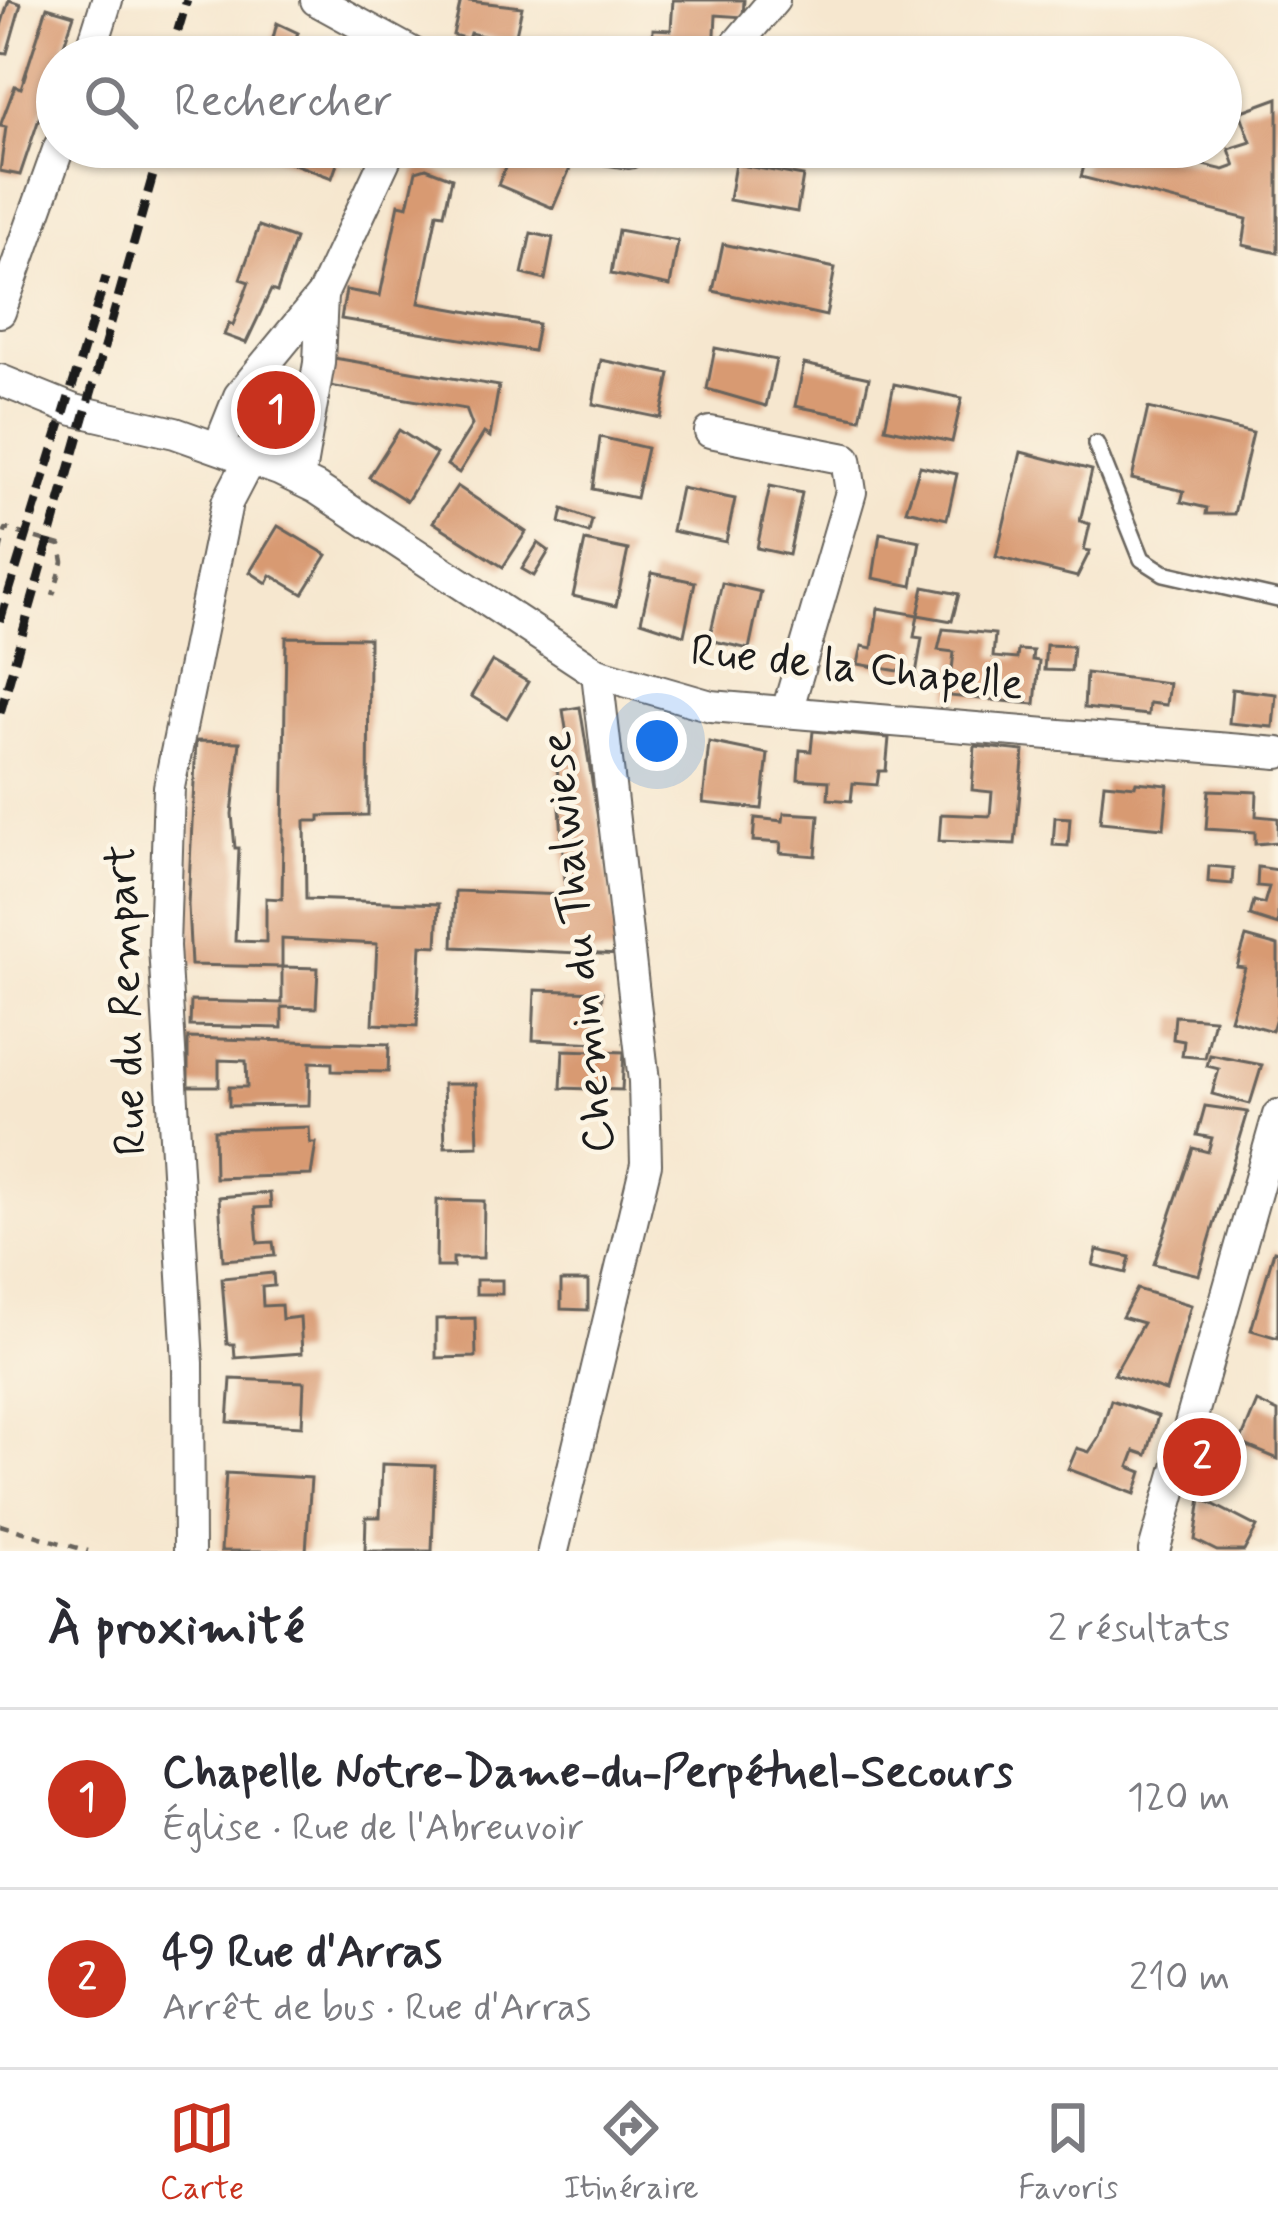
<!DOCTYPE html>
<html lang="fr">
<meta charset="utf-8">
<style>
:root{--surface:#fff;--page:#f2f2f3;--text:#2b2b33;--muted:#7c7c81;--line:#e1e1e2;--accent:#c8321e}
body{margin:0;font-family:Mynerve,sans-serif;background:var(--page);color:var(--text)}
.you{position:absolute;left:657px;top:741px;width:42px;height:42px;margin:-30px;border:9px solid #fff;border-radius:50%;background:#1a73e8;box-shadow:0 0 0 18px #1a73e833}
.badge{display:grid;place-items:center;width:78px;height:78px;border-radius:50%;background:var(--accent);color:#fff;font-size:39px;font-weight:700}
.pin{position:absolute;translate:-50% -50%;border:6px solid #fff;box-shadow:0 3px 12px #0006}
.list{margin:0;padding:0;list-style:none}
h2{display:flex;justify-content:space-between;align-items:center;height:156px;margin:0;padding:0 48px;font-size:51px}
h2 small{font-size:39px;font-weight:400;color:var(--muted)}
.list li{display:grid;grid-template-columns:78px 1fr auto;gap:36px;align-items:center;box-sizing:border-box;height:180px;padding:0 48px;border-top:3px solid var(--line)}
.list b{display:block;font-size:45px;white-space:nowrap}
.list p{margin:0;font-size:39px;white-space:nowrap;color:var(--muted)}
.list em{font-size:39px;font-style:normal;color:var(--muted)}
.icon{flex:none;width:66px;height:66px;fill:none;stroke:currentColor;stroke-width:2;stroke-linecap:round;stroke-linejoin:round}
.map{position:relative;flex:none;width:1278px;height:1551px;overflow:hidden}
.search{position:absolute;background:var(--surface);box-shadow:0 3px 9px #0004;left:36px;right:36px;top:36px;height:132px;display:flex;align-items:center;gap:30px;box-sizing:border-box;padding:0 42px;border-radius:66px;color:var(--muted);font-size:45px}
.sheet{height:516px;background:var(--surface)}
nav{display:flex;justify-content:space-around;align-items:center;box-sizing:border-box;height:168px;border-top:3px solid var(--line);background:var(--surface);font-size:33px;color:var(--muted)}
nav a{display:grid;justify-items:center;gap:6px}
nav .on{color:var(--accent)}
.map>svg:first-child{display:block}
.building{fill:#d89a72}
.lines{fill:none;stroke-linecap:round;stroke-linejoin:round}
.service-casing{stroke:#68635b;stroke-width:20}
.minor-casing{stroke:#68635b;stroke-width:34}
.path{stroke:#68635b;stroke-width:4.5;stroke-dasharray:9 9;stroke-linecap:butt}
.service{stroke:#fff;stroke-width:15}
.minor{stroke:#fff;stroke-width:30}
.rail{stroke:#1c1c1c;stroke-width:9;stroke-dasharray:18 9;stroke-linecap:butt}
.labels{text-anchor:middle;dominant-baseline:central;stroke-width:9;stroke-linejoin:round;paint-order:stroke}
.street-label{font-size:45px;fill:#1c1c1c;stroke:#fcf5e5}
</style>
<div class="map">
<svg width="1278" height="1551" viewBox="0 0 1278 1551">
<rect width="100%" height="100%" fill="#fcf5e5"/>
<filter id="ink" filterUnits="userSpaceOnUse"><feTurbulence type="fractalNoise" baseFrequency=".00833" numOctaves="2"/><feDisplacementMap in="SourceGraphic" scale="24" xChannelSelector="R" yChannelSelector="G"/><feConvolveMatrix kernelMatrix="1 2 1 2 8 2 1 2 1" color-interpolation-filters="sRGB"/></filter>
<filter id="wash" filterUnits="userSpaceOnUse"><feTurbulence type="fractalNoise" baseFrequency=".004" numOctaves="4" result="noise"/><feDisplacementMap in="SourceGraphic" scale="48" xChannelSelector="R" yChannelSelector="G"/><feGaussianBlur stdDeviation="2.7" result="paint"/><feColorMatrix in="noise" values="0 0 0 0 0 0 0 0 0 0 0 0 0 0 0 0 0 1.4 0 .05"/><feComposite in="paint" operator="in"/></filter>
<g filter="url(#wash)">
<rect width="100%" height="100%" fill="#f6e7cf"/>
<g id="blocks">
<!-- building -->
<g class="building">
<path d="M9,0L21,4L7,53L0,52V29Z"/>
<path d="M461,0L522,7L514,43L470,33L468,39L453,35Z"/>
<path d="M673,0H744L743,17L716,15L714,53L636,57L637,52L652,53L653,29L671,30Z"/>
<path d="M47,7L74,15L20,175L0,171L6,127L0,126L15,86L21,88Z"/>
<path d="M277,23L298,33L296,37L336,57H268Z"/>
<path d="M1278,98V253L1243,245L1247,219L1081,177L1089,147H1127L1224,170L1235,166L1229,149L1251,142L1240,112Z"/>
<path d="M273,147H333L329,158L338,161L332,178L270,155Z"/>
<path d="M514,147H527L571,166L553,208L498,185Z"/>
<path d="M735,164L803,176L797,212L729,200Z"/>
<path d="M426,168L452,178L444,214L437,213L419,303L538,324L533,351L341,319L346,290L380,296L399,204L408,206L416,171Z"/>
<path d="M259,226L295,239L277,292L271,290L246,343L224,335L229,323L233,325L249,282L240,279Z"/>
<path d="M618,230L678,241L670,286L611,274Z"/>
<path d="M531,233L553,238L545,280L522,274Z"/>
<path d="M723,244L835,268L826,316L713,291Z"/>
<path d="M715,348L776,360L766,406L707,389Z"/>
<path d="M334,358L499,386L490,437L484,433L459,473L447,465L472,425L466,409L330,386Z"/>
<path d="M601,360L670,374L661,418L593,404Z"/>
<path d="M804,364L869,378L860,419L795,406Z"/>
<path d="M894,384L962,398L952,442L885,428Z"/>
<path d="M285,398L295,404V416L257,422L258,399Z"/>
<path d="M1148,408L1253,433L1234,514H1206L1207,508L1181,502L1184,491L1132,479Z"/>
<path d="M399,430L436,454L407,501L369,477Z"/>
<path d="M600,437L647,448L636,498L593,489Z"/>
<path d="M1021,452L1092,470L1080,521L1090,524L1084,550L1090,551L1077,577L996,557Z"/>
<path d="M920,466L957,474L947,519L906,510Z"/>
<path d="M457,486L526,532L503,567L433,522Z"/>
<path d="M770,486L802,493L789,555L757,548Z"/>
<path d="M681,488L735,499L726,542L672,531Z"/>
<path d="M563,509L592,520L589,533L560,523Z"/>
<path d="M278,526L327,555L303,594L271,575L267,583L250,572Z"/>
<path d="M880,533L920,541L912,586L873,578Z"/>
<path d="M585,541L628,550L616,606L573,596Z"/>
<path d="M538,543L549,551L534,576L522,569Z"/>
<path d="M652,573L695,582L684,635L641,621Z"/>
<path d="M722,583L761,592L749,649L709,640Z"/>
<path d="M924,587L959,594L952,621L918,615Z"/>
<path d="M878,608L918,615L914,637L922,638L916,674L858,664L862,646L872,648Z"/>
<path d="M943,629L995,634L993,657L1017,659L1018,650L1033,651L1032,660L1039,661L1035,704L949,696L954,652L938,650Z"/>
<path d="M286,637L369,638L368,815L320,816V821H305L306,899L439,904L437,946L421,945L417,1026L373,1024L377,944L282,939V967L191,965L188,905L196,741L240,742L232,814L235,848H239L235,941L266,942V898L282,899Z"/>
<path d="M1046,645L1073,646L1071,671L1044,670Z"/>
<path d="M492,661L528,682L507,718L471,696Z"/>
<path d="M1086,673L1169,683L1166,705L1149,703L1148,715L1084,708Z"/>
<path d="M1232,689L1276,694L1273,727L1229,723Z"/>
<path d="M580,707L620,955L453,947L455,891L566,895L556,749L569,747L563,710Z"/>
<path d="M813,731L889,738L886,771H879L877,785L853,783L851,801L828,799L829,781L798,779L800,750L811,751Z"/>
<path d="M709,742L768,754L762,809L703,803Z"/>
<path d="M975,746L1024,751L1015,844L939,841L941,814L990,816L992,792L972,790Z"/>
<path d="M1136,782L1168,785L1164,828L1100,822L1104,783L1135,786Z"/>
<path d="M1209,790L1257,792L1256,816L1278,818V842L1255,844V832L1206,829Z"/>
<path d="M784,813L819,815L816,856L780,853L781,843L753,841L755,818L783,821Z"/>
<path d="M1055,817L1070,818L1068,846L1053,845Z"/>
<path d="M1209,866L1233,868L1232,884L1208,882Z"/>
<path d="M1258,867L1278,870V925L1250,916L1254,901L1264,904L1269,887L1257,886Z"/>
<path d="M1246,937L1278,946V1011L1272,1031L1230,1019L1245,968L1237,967Z"/>
<path d="M282,967L318,968L316,1008L282,1007V1028L190,1026L191,1001L282,1003Z"/>
<path d="M535,990L602,992L600,1043L533,1040Z"/>
<path d="M1175,1016L1214,1019L1205,1058L1182,1056L1184,1041L1173,1039Z"/>
<path d="M188,1038L389,1044L388,1072L332,1071V1063L310,1062L309,1105L229,1106V1087H247L246,1061L219,1060V1086H188Z"/>
<path d="M563,1050L624,1052L622,1090L561,1088Z"/>
<path d="M1210,1055L1262,1065L1250,1104L1212,1094L1219,1069L1207,1066Z"/>
<path d="M443,1084H476L478,1146L445,1147Z"/>
<path d="M1205,1106L1248,1112L1199,1275L1154,1264L1193,1148L1208,1152L1212,1138L1197,1135Z"/>
<path d="M309,1127L310,1143H316L311,1175L215,1178L214,1130Z"/>
<path d="M270,1193L271,1207L255,1208L258,1243L273,1242L275,1256L223,1260L219,1197Z"/>
<path d="M437,1200L484,1201L483,1258H453V1267H436Z"/>
<path d="M1097,1250L1130,1257L1126,1273L1093,1265Z"/>
<path d="M1274,1251L1278,1252V1338L1251,1330Z"/>
<path d="M273,1273L274,1286L262,1287L263,1306L281,1305L282,1319L300,1317L302,1353L235,1358L234,1344H227L222,1278Z"/>
<rect x="476" y="1280" width="26" height="14"/>
<path d="M561,1281H588V1310L561,1309Z"/>
<path d="M1137,1289L1191,1305L1166,1391L1114,1374L1143,1323L1122,1317Z"/>
<path d="M475,1318L476,1357L436,1358V1319Z"/>
<path d="M231,1379L304,1382L302,1426L228,1422Z"/>
<path d="M1111,1400L1158,1416L1147,1455L1135,1451L1129,1467L1142,1472L1135,1494L1068,1469L1077,1448L1089,1452L1099,1437Z"/>
<path d="M1257,1402L1278,1412V1459L1240,1443Z"/>
<path d="M382,1464L435,1466L432,1551H365L366,1517H380Z"/>
<path d="M226,1473L311,1478L306,1551H221Z"/>
<path d="M1201,1498L1257,1527L1244,1551H1217L1195,1540Z"/>
</g>
</g>
</g>
<g filter="url(#ink)">
<use href="#blocks" fill-opacity="0" stroke="#68635b" stroke-width="3"/>
<g class="lines">
<defs>
<path id="service" d="M1096,444L1142,559L1164,573L1278,599"/>
<g id="minor">
<path d="M316,0L420,57"/>
<path d="M89,57L107,0"/>
<path d="M726,57L774,0"/>
<path d="M591,147L629,153L638,147"/>
<path d="M0,312L59,147"/>
<path d="M0,380L74,410L175,433L279,470L316,488L597,673L711,706L1278,753"/>
<path d="M710,432L846,459L851,492L787,711"/>
<path d="M219,446L239,396L322,295L391,147"/>
<path d="M299,479L319,363L322,295"/>
<path d="M189,1551L188,1363L164,946L169,787L227,503L251,457"/>
<path d="M553,1551L646,1164L644,1081L597,673"/>
<path d="M1154,1551L1278,1115"/>
</g>
</defs>
<!-- service casing -->
<use href="#service" class="service-casing"/>
<!-- minor casing -->
<use href="#minor" class="minor-casing"/>
<!-- path -->
<g class="path">
<path d="M0,551L6,529L60,545L63,562L53,595"/>
<path d="M0,1525L88,1551"/>
</g>
<!-- service -->
<use href="#service" class="service"/>
<!-- minor -->
<use href="#minor" class="minor"/>
<!-- rail -->
<g class="rail">
<path d="M170,57L187,0"/>
<path d="M0,621L106,277"/>
<path d="M0,713L161,147"/>
</g>
</g>
</g>
<g class="labels">
<!-- street labels -->
<g class="street-label">
<text transform="translate(857 669) rotate(6)">Rue de la Chapelle</text>
<text transform="translate(579 942) rotate(-96)">Chemin du Thalwiese</text>
<text transform="translate(127 1000) rotate(-92)">Rue du Rempart</text>
</g>
</g>
</svg>
<div class="you"></div>
<div class="pin badge" style="left:276px;top:410px">1</div>
<div class="pin badge" style="left:1202px;top:1457px">2</div>
<div class="search"><svg class="icon" aria-label="search" viewBox="0 0 24 24"><circle cx="10" cy="10" r="6"/><path d="M15 15l6 6"/></svg>Rechercher</div>
</div>
<section class="sheet">
<h2>À proximité<small>2 résultats</small></h2>
<ul class="list">
<li><span class="badge">1</span><div><b>Chapelle Notre-Dame-du-Perpétuel-Secours</b><p>Église · Rue de l'Abreuvoir</p></div><em>120 m</em></li>
<li><span class="badge">2</span><div><b>49 Rue d'Arras</b><p>Arrêt de bus · Rue d'Arras</p></div><em>210 m</em></li>
</ul>
</section>
<nav>
<a class="on"><svg class="icon" aria-label="map" viewBox="0 0 24 24"><path d="M3 6l6-2 6 2 6-2v14l-6 2-6-2-6 2zM9 4v14M15 6v14"/></svg>Carte</a>
<a><svg class="icon" aria-label="directions" viewBox="0 0 24 24"><path d="M12 3l9 9-9 9-9-9zM9 14v-3h6M13 9l2 2-2 2"/></svg>Itinéraire</a>
<a><svg class="icon" aria-label="saved" viewBox="0 0 24 24"><path d="M7 4h10v16l-5-4-5 4z"/></svg>Favoris</a>
</nav>
